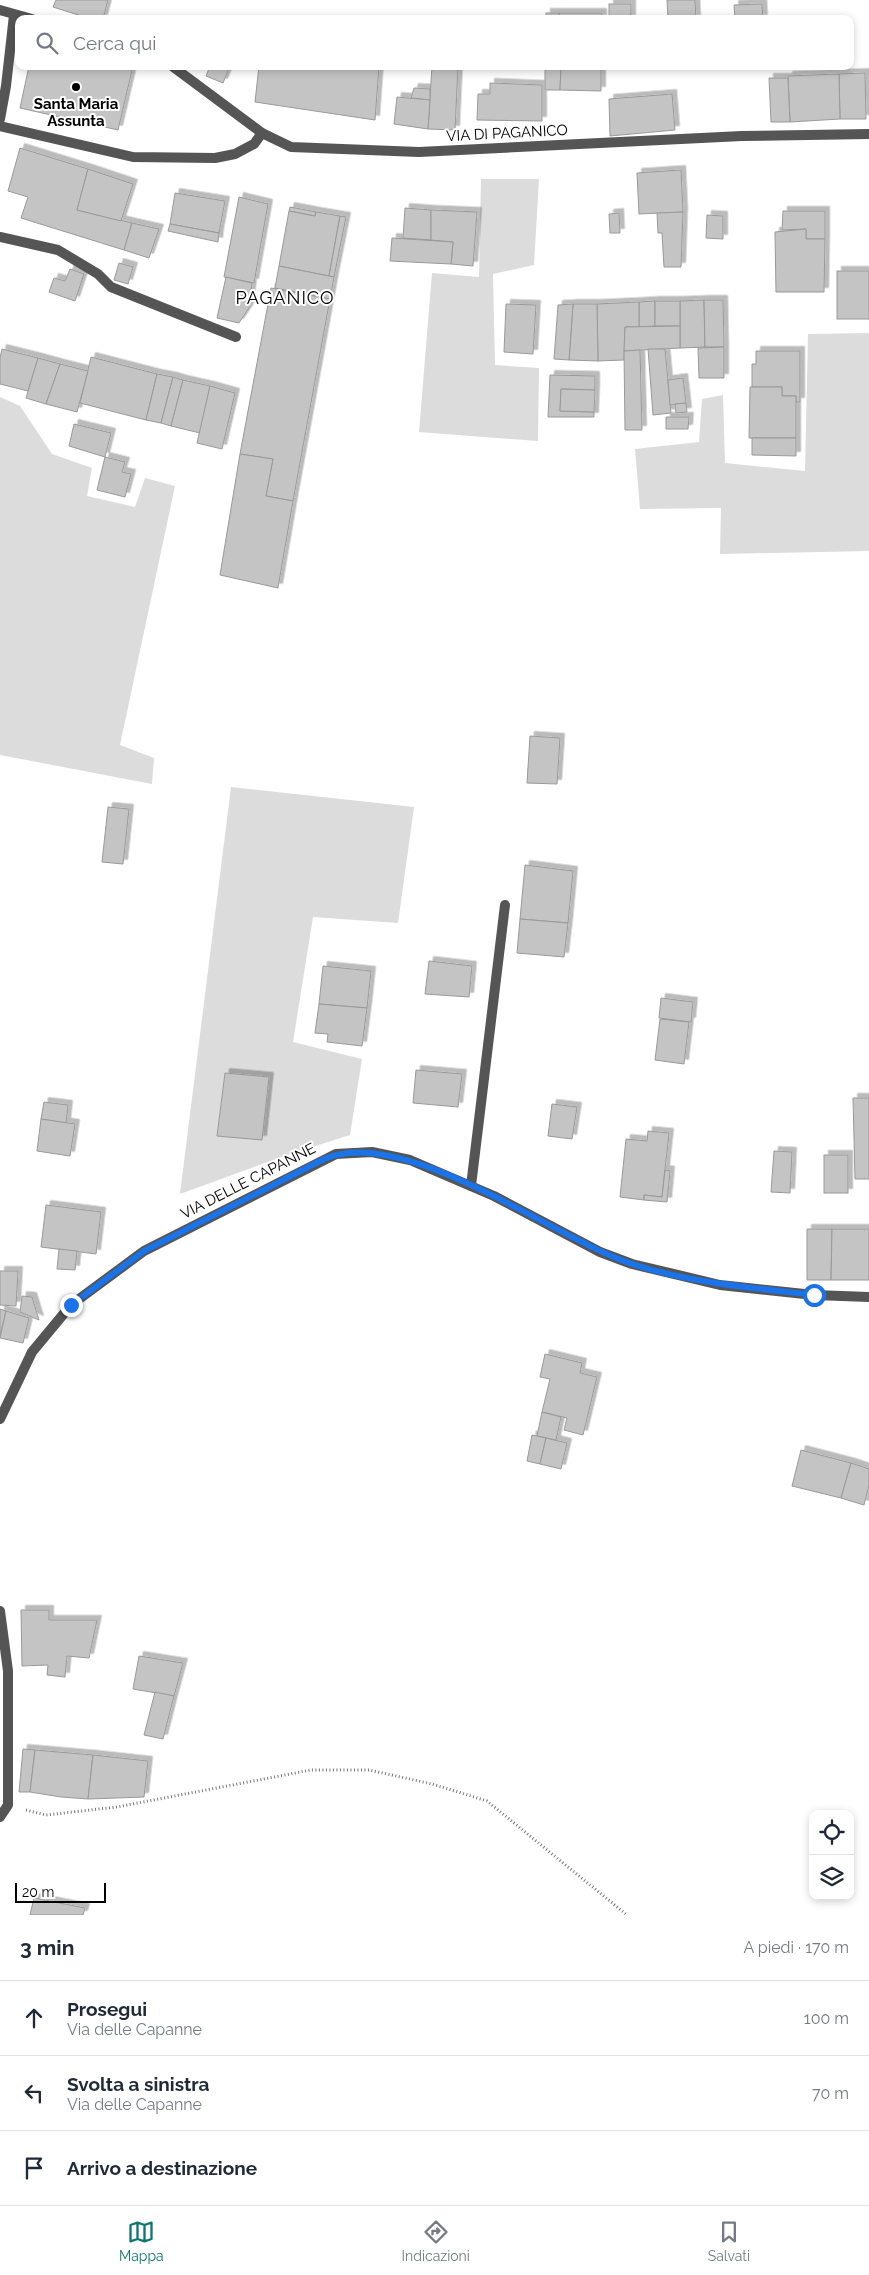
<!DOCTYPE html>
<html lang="it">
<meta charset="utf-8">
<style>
:root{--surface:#fff;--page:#f2f2f3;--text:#1f2937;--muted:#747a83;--line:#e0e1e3;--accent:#0f766e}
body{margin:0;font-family:Raleway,sans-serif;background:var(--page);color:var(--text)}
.controls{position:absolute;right:15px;bottom:15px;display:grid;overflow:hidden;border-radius:10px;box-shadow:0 2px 8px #0003}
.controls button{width:45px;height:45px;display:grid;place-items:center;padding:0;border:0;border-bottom:1px solid var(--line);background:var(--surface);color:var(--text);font:25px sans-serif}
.scale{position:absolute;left:15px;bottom:12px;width:91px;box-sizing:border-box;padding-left:5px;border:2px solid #000;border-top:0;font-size:14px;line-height:18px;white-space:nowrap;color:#000;-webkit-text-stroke:4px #fff;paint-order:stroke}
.stop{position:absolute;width:15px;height:15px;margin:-11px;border:4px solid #1a73e8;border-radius:50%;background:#fff}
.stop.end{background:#1a73e8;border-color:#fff;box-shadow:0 1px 5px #0008}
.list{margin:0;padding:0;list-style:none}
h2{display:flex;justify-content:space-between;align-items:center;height:65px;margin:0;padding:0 20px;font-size:21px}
h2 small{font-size:16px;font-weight:400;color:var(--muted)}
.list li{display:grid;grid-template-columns:32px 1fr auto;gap:15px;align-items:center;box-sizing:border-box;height:75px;padding:0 20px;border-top:1px solid var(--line)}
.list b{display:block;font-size:19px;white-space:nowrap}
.list p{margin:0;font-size:16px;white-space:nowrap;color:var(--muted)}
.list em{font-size:16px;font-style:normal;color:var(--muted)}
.icon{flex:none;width:28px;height:28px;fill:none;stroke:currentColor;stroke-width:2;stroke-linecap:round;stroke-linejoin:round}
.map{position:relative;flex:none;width:869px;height:1915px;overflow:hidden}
.search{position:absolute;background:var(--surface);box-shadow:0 2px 8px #0003;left:15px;right:15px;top:15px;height:55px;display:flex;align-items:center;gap:12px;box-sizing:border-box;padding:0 18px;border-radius:10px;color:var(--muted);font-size:19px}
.sheet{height:290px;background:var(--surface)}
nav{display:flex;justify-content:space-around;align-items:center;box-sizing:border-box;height:70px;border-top:1px solid var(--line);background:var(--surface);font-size:14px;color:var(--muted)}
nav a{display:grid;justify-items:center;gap:2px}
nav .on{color:var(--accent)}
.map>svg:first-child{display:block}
.green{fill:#dcdcdc}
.building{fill:#c4c4c4;stroke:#999;filter:url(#shadow)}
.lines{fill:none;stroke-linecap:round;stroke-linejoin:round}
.path{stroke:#777;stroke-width:3;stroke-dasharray:1 2.5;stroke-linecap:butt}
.street{stroke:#555;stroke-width:10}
.route{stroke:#1a73e8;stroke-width:6}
.poi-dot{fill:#000;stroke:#fff;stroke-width:2}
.labels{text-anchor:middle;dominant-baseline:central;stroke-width:4;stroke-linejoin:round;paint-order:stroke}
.poi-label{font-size:15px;font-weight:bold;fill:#000;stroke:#fff}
.street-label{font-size:15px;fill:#000;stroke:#fff}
.quarter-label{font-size:18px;letter-spacing:1px;fill:#000;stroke:#fff}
</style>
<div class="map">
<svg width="869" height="1915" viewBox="0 0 869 1915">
<defs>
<filter id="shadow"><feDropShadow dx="4.5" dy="-4.5" stdDeviation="0" flood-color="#0004"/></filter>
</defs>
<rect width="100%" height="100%" fill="#fff"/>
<!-- green -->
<g class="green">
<path d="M481,179H539L534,265L493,274L495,365L539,368L538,441L419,432L432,273L479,277Z"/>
<path d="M869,333V551L720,554L721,508L640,509L635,449L699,442L702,399L723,395L725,463L805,471L808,334Z"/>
<path d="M0,397L20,406L52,454L92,468L87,496L135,507L145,478L175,486L120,745L154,758L152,784L0,755Z"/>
<path d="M231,787L414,807L398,923L313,917L293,1042L362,1059L350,1135L281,1157L180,1194Z"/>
</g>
<!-- building -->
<g class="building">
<path d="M56,0H108L103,19H91L53,7Z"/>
<path d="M667,0H695L696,19H668Z"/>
<rect x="609" y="4" width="22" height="15"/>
<path d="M762,4L763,19H735L734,5Z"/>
<rect x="546" y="13" width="13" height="6"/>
<rect x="559" y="13" width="43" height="6"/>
<path d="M29,66H133L118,130L20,108Z"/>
<path d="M210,66H230L223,83L206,76Z"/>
<path d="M259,66H379L375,120L255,102Z"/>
<path d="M432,66H458L455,130L428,129Z"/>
<path d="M545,66H561L560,90H545Z"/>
<path d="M561,66H601V91L560,90Z"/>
<path d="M865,73L866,119H840L839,74Z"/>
<path d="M839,74L840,119L790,122L788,76Z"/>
<path d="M769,78H788L790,122H771Z"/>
<path d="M490,83L542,85V121L477,120L478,94H490Z"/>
<path d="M414,88L430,89V100L411,98Z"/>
<path d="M672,94L675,130L610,136L609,99Z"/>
<path d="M397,97L430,100L428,129L394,124Z"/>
<path d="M20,148L88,169L77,210L132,223L124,250L21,218L28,197L8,191Z"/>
<path d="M88,169L133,184L121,221L77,210Z"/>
<path d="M681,170L683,212L639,214L637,173Z"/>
<path d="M175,193L225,201L219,233L170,224Z"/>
<path d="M239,197L268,204L254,283L224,277Z"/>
<path d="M290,207L316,212L315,216L289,211Z"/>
<path d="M405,208L431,210V240L403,238Z"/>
<path d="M431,210L477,212L473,266L451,264L453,242L431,240Z"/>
<path d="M289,211L315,216L316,212L340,216L329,276L279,266Z"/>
<path d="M783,211H825V239H806V229L782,230Z"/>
<path d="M683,212L681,267H664L662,233H658L657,213Z"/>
<path d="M619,213L620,233H610L609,214Z"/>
<path d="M707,215L723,216V239L706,238Z"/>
<path d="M340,216L346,217L334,277L329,276Z"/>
<path d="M132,223L159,229L149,258L124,250Z"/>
<path d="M170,224L219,233L218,242L168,231Z"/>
<path d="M806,229V239H825L824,292H776L775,232Z"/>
<path d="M392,238L453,242L451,264L390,261Z"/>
<path d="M119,263L133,267L128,284L114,280Z"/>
<path d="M279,266L334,277L330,299L275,288Z"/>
<path d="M70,269L84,274L75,301L49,292L54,278L65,281Z"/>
<rect x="837" y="271" width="32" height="48"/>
<path d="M226,277L252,283L249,308L239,323L217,318Z"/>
<path d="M271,288L330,299L293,501L266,496L273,459L240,454Z"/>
<path d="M704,300L705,347L680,348V301Z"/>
<path d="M704,300H723L724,347H705Z"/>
<path d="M655,301V326L639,327V302Z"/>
<rect x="655" y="301" width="25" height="25"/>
<path d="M639,302V327H625L624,360L598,361L597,304Z"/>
<path d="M506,304L536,305L533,354L504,352Z"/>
<path d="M573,304H597L598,361L569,360Z"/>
<path d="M573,304L569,360L554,359L558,305Z"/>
<path d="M680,326V348L624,351L625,327Z"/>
<path d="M724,347V378H699L698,348Z"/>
<path d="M2,349L38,358L28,391L0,384V358Z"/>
<path d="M648,349H665L671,413L653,415Z"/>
<path d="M640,350L642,430H625L624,351Z"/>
<path d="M756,351H800V402H796V396H782V387H752V364H756Z"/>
<path d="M91,357L157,374L146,420L80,403Z"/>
<path d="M38,358L60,364L46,404L26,398Z"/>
<path d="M60,364L88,371L77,412L46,404Z"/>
<path d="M157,374L173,377L161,423L146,420Z"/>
<path d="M550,375L595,376V390L561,389L560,411L594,412V417H548Z"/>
<path d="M173,377L183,380L171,426L161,423Z"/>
<path d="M683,378L686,403L670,405L668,380Z"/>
<path d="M183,380L210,386L200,433L171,426Z"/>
<path d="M210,386L235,393L222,449L197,443Z"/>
<path d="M750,387H782V396H796V438H749Z"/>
<path d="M561,389L595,390L594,412L560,411Z"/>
<path d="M686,403L687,412L676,413L675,404Z"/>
<path d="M666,417H689L688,429H666Z"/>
<path d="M74,424L111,433L105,457L69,446Z"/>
<path d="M752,438H796V456L752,455Z"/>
<path d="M240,454L273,459L266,496L293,501L278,588L220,575Z"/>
<path d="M105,457L125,462L122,472L131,474L125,497L97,490Z"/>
<path d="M530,736L560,738L557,784L527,783Z"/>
<path d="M108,807L129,809L123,864L102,862Z"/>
<path d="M525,865L573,871L568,923L520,919Z"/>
<path d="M520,919L568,923L564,957L517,953Z"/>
<path d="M429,961L472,966L469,997L425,994Z"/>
<path d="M323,966L371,971L367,1008L319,1004Z"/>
<path d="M661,998L693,1002L691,1022L659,1018Z"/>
<path d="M319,1004L367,1008L362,1046L327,1042L328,1034L315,1033Z"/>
<path d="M660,1019L689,1022L684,1064L655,1060Z"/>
<path d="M416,1070L462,1074L458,1107L413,1103Z"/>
<path d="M225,1073L269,1077L262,1140L217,1136Z"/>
<path d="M853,1098H869V1179H855Z"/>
<path d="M44,1102L68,1105L66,1123L41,1119Z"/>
<path d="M552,1104L577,1107L572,1139L548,1136Z"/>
<path d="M41,1119L75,1124L70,1156L37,1151Z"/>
<path d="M648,1131L669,1133L662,1197L644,1195V1200L620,1197L626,1139L647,1141Z"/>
<path d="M774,1151L792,1152L790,1193L771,1192Z"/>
<rect x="824" y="1155" width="24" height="38"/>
<path d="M665,1170L670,1171L667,1202L644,1200V1195L662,1197Z"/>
<path d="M46,1205L101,1212L96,1254L41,1247Z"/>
<path d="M807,1229H832L831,1280H807Z"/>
<path d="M832,1229H869V1280H831Z"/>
<path d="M59,1249L77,1251L75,1270L57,1269Z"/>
<path d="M0,1271H18L16,1306L0,1305Z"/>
<path d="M22,1296L32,1297L39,1320L20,1312Z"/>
<path d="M0,1309L6,1311L0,1336Z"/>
<path d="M6,1311L29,1318L23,1343L0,1338Z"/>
<path d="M545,1354L582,1363L580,1373L597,1377L583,1435L564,1430L567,1418L542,1412L550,1379L540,1377Z"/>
<path d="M542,1412L561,1417L556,1440L537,1436Z"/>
<path d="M532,1435L546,1438L540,1464L527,1461Z"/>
<path d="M546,1438L567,1443L561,1469L540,1464Z"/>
<path d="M801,1450L851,1463L841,1498L792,1486Z"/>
<path d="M851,1463L869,1469V1485L864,1505L841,1498Z"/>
<path d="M21,1610H49V1620H97L89,1658L67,1656L65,1677L47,1675L48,1665L22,1666Z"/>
<path d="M139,1656L183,1663L174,1696L133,1689Z"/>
<path d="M155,1692L174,1696L163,1739L144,1735Z"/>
<path d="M23,1749L35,1750L30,1792H19Z"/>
<path d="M35,1750L93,1755L88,1799L61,1797L30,1792Z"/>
<path d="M93,1755L148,1761L144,1797L88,1799Z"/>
<path d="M34,1898L85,1908L83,1915H30Z"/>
</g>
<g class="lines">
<!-- path -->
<path class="path" d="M26,1810L46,1815L117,1807L311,1770H369L432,1784L487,1801L627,1915"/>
<!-- street -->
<g class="street">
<path d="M0,10L32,19"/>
<path d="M172,66L262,133L291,147L419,152L742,136L869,134"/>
<path d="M0,119L6,86L14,15"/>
<path d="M0,126L133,157L215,158L235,154L254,144L262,133"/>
<path d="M0,237L58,250L98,274L111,287L236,337"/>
<path d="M471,1186L505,905"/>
<path d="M0,1419L32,1352L71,1305L144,1251L336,1154L372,1152L410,1160L494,1196L600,1252L632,1264L720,1285L814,1295L869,1297"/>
<path d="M0,1611L8,1671V1805L0,1817"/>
</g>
</g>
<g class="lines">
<!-- route -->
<path class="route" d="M71,1305L144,1251L324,1159C404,1124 553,1238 632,1264C691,1283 753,1288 814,1295"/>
</g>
<!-- markers -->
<circle class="poi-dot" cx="76" cy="87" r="5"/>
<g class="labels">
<!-- poi labels -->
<g class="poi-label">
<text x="76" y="104">Santa Maria<tspan x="76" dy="17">Assunta</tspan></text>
</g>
<!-- street labels -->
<g class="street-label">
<text transform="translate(507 133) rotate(-3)">VIA DI PAGANICO</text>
<text transform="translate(248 1181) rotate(-27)">VIA DELLE CAPANNE</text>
</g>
<!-- quarter labels -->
<g class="quarter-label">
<text x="285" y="297">PAGANICO</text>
</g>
</g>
</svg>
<div class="controls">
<button><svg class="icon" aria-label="locate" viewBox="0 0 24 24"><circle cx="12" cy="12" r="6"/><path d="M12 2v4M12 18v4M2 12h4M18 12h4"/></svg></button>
<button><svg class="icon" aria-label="layers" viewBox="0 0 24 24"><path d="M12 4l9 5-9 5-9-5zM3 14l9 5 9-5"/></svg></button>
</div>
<div class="scale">20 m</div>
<div class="stop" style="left:814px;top:1295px"></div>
<div class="stop end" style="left:71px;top:1305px"></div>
<div class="search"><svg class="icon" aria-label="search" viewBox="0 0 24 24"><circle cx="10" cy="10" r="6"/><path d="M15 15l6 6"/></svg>Cerca qui</div>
</div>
<section class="sheet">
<h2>3 min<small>A piedi · 170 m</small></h2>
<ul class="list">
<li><svg class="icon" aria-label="ahead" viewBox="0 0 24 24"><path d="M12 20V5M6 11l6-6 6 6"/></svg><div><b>Prosegui</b><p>Via delle Capanne</p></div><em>100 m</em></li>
<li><svg class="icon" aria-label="left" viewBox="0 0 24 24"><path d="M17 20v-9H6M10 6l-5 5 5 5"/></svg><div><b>Svolta a sinistra</b><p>Via delle Capanne</p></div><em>70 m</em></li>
<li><svg class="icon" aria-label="arrive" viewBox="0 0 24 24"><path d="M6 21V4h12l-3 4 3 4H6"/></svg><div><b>Arrivo a destinazione</b></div></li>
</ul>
</section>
<nav>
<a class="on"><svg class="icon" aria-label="map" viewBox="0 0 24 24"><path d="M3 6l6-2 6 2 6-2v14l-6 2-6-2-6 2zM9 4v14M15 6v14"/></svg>Mappa</a>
<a><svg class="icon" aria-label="directions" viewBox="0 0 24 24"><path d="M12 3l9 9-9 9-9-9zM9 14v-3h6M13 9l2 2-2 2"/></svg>Indicazioni</a>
<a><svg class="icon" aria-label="saved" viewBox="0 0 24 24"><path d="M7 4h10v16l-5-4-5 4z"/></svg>Salvati</a>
</nav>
